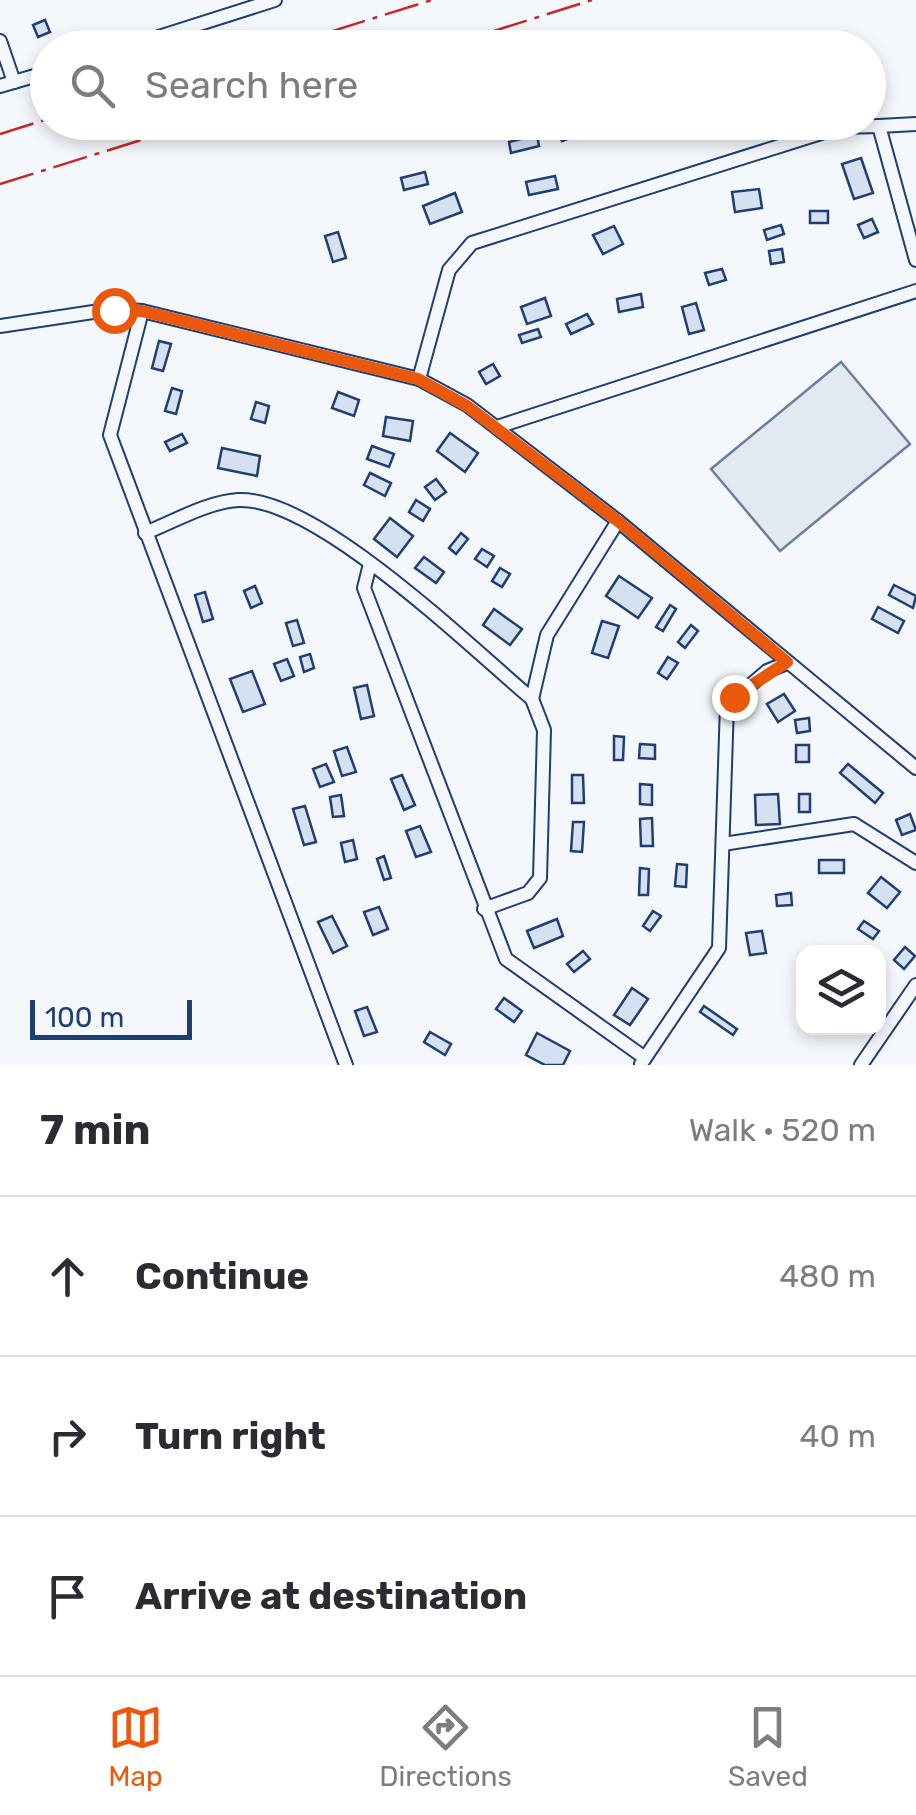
<!DOCTYPE html>
<meta charset="utf-8">
<style>
:root{--surface:#fff;--page:#f7f7f7;--text:#2b2b33;--muted:#7c7c81;--line:#e1e1e2;--accent:#ea580c}
body{margin:0;font-family:Rubik,sans-serif;background:var(--page);color:var(--text)}
.controls{position:absolute;right:30px;bottom:30px;display:grid;overflow:hidden;border-radius:20px;box-shadow:0 5px 15px #0003}
.controls button{width:90px;height:90px;display:grid;place-items:center;padding:0;border:0;border-bottom:2px solid var(--line);background:var(--surface);color:var(--text);font:50px sans-serif}
.scale{position:absolute;left:30px;bottom:25px;width:162px;box-sizing:border-box;padding-left:10px;border:5px solid #1d3f73;border-top:0;font-size:28px;line-height:35px;white-space:nowrap;color:#1d3f73;-webkit-text-stroke:8px #f4f7fb;paint-order:stroke}
.stop{position:absolute;width:30px;height:30px;margin:-22px;border:8px solid #ea580c;border-radius:50%;background:#fff}
.stop.end{background:#ea580c;border-color:#fff;box-shadow:0 2px 10px #0008}
.list{margin:0;padding:0;list-style:none}
h2{display:flex;justify-content:space-between;align-items:center;height:130px;margin:0;padding:0 40px;font-size:42px}
h2 small{font-size:32px;font-weight:400;color:var(--muted)}
.list li{display:grid;grid-template-columns:65px 1fr auto;gap:30px;align-items:center;box-sizing:border-box;height:160px;padding:0 40px;border-top:2px solid var(--line)}
.list b{display:block;font-size:38px;white-space:nowrap}
.list em{font-size:32px;font-style:normal;color:var(--muted)}
.icon{flex:none;width:55px;height:55px;fill:none;stroke:currentColor;stroke-width:2;stroke-linecap:round;stroke-linejoin:round}
.map{position:relative;flex:none;width:916px;height:1065px;overflow:hidden}
.search{position:absolute;background:var(--surface);box-shadow:0 5px 15px #0003;left:30px;right:30px;top:30px;height:110px;display:flex;align-items:center;gap:25px;box-sizing:border-box;padding:0 35px;border-radius:55px;color:var(--muted);font-size:38px}
.sheet{height:610px;background:var(--surface)}
nav{display:flex;justify-content:space-around;align-items:center;box-sizing:border-box;height:140px;border-top:2px solid var(--line);background:var(--surface);font-size:28px;color:var(--muted)}
nav a{display:grid;justify-items:center;gap:5px}
nav .on{color:var(--accent)}
.map>svg:first-child{display:block}
.green{fill:#e3e9f0;stroke:#687fa3;stroke-width:2.5}
.building{fill:#d5e0f0;stroke:#1d3f73;stroke-width:2.5}
.lines{fill:none;stroke-linecap:round;stroke-linejoin:round}
.minor-casing{stroke:#1d3f73;stroke-width:16}
.minor{stroke:#f4f7fb;stroke-width:12}
.power{stroke:#c62828;stroke-width:2.5;stroke-dasharray:35 8 5 8;stroke-linecap:butt}
.route{stroke:#ea580c;stroke-width:12}
</style>
<div class="map">
<svg width="916" height="1065" viewBox="0 0 916 1065">
<rect width="100%" height="100%" fill="#f4f7fb"/>
<!-- green -->
<path class="green" d="M841,362L910,444L780,551L711,469Z"/>
<!-- building -->
<g class="building">
<path d="M45,20L50,32L38,37L33,25Z"/>
<path d="M570,122L575,136L562,141L557,127Z"/>
<path d="M537,135L539,146L511,153L509,142Z"/>
<path d="M861,158L873,193L854,199L842,164Z"/>
<path d="M425,172L428,184L404,190L401,178Z"/>
<path d="M555,176L558,189L529,195L526,182Z"/>
<path d="M759,189L762,208L735,212L732,192Z"/>
<path d="M455,193L462,212L430,224L423,206Z"/>
<rect x="810" y="211" width="18" height="12"/>
<path d="M872,219L878,232L864,238L858,225Z"/>
<path d="M781,225L784,234L767,240L764,230Z"/>
<path d="M614,226L623,244L603,254L593,235Z"/>
<path d="M338,232L346,258L333,262L325,236Z"/>
<path d="M782,249L784,262L771,264L769,251Z"/>
<path d="M722,269L726,280L709,285L705,273Z"/>
<path d="M641,294L643,307L619,312L617,299Z"/>
<path d="M545,298L551,316L527,324L521,307Z"/>
<path d="M696,303L704,330L689,334L682,307Z"/>
<path d="M587,314L593,324L571,334L566,324Z"/>
<path d="M538,329L541,337L522,343L519,335Z"/>
<path d="M159,341L171,344L163,371L152,368Z"/>
<path d="M493,364L500,376L486,384L479,372Z"/>
<path d="M172,388L182,391L176,414L165,411Z"/>
<path d="M338,392L359,400L354,416L332,408Z"/>
<path d="M256,402L269,406L265,423L251,419Z"/>
<path d="M386,417L413,421L410,441L383,436Z"/>
<path d="M450,433L478,453L465,472L437,451Z"/>
<path d="M182,434L187,443L170,451L165,442Z"/>
<path d="M372,446L394,454L389,467L367,459Z"/>
<path d="M222,448L260,456L257,476L218,468Z"/>
<path d="M370,473L391,483L385,496L364,485Z"/>
<path d="M436,479L446,492L435,500L425,487Z"/>
<path d="M416,500L430,509L423,521L409,512Z"/>
<path d="M390,518L413,536L397,557L374,539Z"/>
<path d="M461,533L468,539L456,554L449,548Z"/>
<path d="M482,549L494,556L487,567L475,559Z"/>
<path d="M424,557L444,572L436,583L415,568Z"/>
<path d="M500,568L510,574L502,587L492,581Z"/>
<path d="M619,576L652,598L638,618L606,596Z"/>
<path d="M894,585L916,596L913,608L889,595Z"/>
<path d="M255,586L262,603L251,608L244,591Z"/>
<path d="M205,592L213,619L203,622L195,595Z"/>
<path d="M670,605L676,609L663,631L656,627Z"/>
<path d="M878,607L904,621L898,633L872,619Z"/>
<path d="M494,609L522,629L510,645L483,625Z"/>
<path d="M297,620L304,643L293,646L286,623Z"/>
<path d="M602,621L619,626L608,658L592,653Z"/>
<path d="M691,625L698,631L685,648L678,642Z"/>
<path d="M310,654L314,668L304,672L300,657Z"/>
<path d="M668,657L678,663L667,679L658,673Z"/>
<path d="M287,659L294,676L281,681L274,664Z"/>
<path d="M252,671L265,704L243,712L230,679Z"/>
<path d="M367,685L374,716L361,719L354,688Z"/>
<path d="M784,694L795,711L778,722L767,704Z"/>
<path d="M809,718L810,731L797,733L795,720Z"/>
<path d="M614,736L624,737L623,760H614Z"/>
<path d="M640,744L655,745V759L639,758Z"/>
<rect x="796" y="745" width="13" height="17"/>
<path d="M347,747L356,772L342,776L334,751Z"/>
<path d="M326,764L334,782L320,787L313,769Z"/>
<path d="M848,764L883,793L875,803L840,773Z"/>
<path d="M402,775L415,805L404,810L391,779Z"/>
<path d="M572,775H583L584,803H572Z"/>
<path d="M640,784L652,785V805L640,804Z"/>
<path d="M778,794L780,824L756,825L755,795Z"/>
<rect x="799" y="794" width="11" height="18"/>
<path d="M341,795L344,816L333,817L330,797Z"/>
<path d="M305,806L316,842L304,845L293,809Z"/>
<path d="M910,814L916,830L902,835L896,820Z"/>
<path d="M652,818L653,846H641L640,819Z"/>
<path d="M573,822H584L582,852L571,851Z"/>
<path d="M420,826L431,852L416,857L406,831Z"/>
<path d="M353,840L357,859L345,862L341,843Z"/>
<path d="M384,856L391,878L384,880L377,859Z"/>
<rect x="819" y="860" width="25" height="13"/>
<path d="M677,864L687,865L686,887L675,886Z"/>
<path d="M640,868L649,869L648,895H639Z"/>
<path d="M881,877L900,892L887,908L868,893Z"/>
<path d="M791,893L792,905L777,906L776,895Z"/>
<path d="M379,907L388,929L373,935L364,912Z"/>
<path d="M653,911L661,916L650,931L643,926Z"/>
<path d="M332,916L347,946L333,953L318,922Z"/>
<path d="M557,919L563,936L534,948L527,931Z"/>
<path d="M864,921L879,931L873,939L858,929Z"/>
<path d="M762,931L766,953L750,955L746,933Z"/>
<path d="M905,947L915,956L904,969L894,960Z"/>
<path d="M583,951L590,959L574,972L567,964Z"/>
<path d="M632,988L648,999L630,1025L614,1015Z"/>
<path d="M504,998L522,1011L514,1022L496,1009Z"/>
<path d="M704,1006L737,1029L733,1035L700,1012Z"/>
<path d="M367,1007L377,1032L364,1036L355,1011Z"/>
<path d="M430,1032L451,1044L445,1055L424,1042Z"/>
<path d="M537,1033L570,1051L563,1065H545L526,1055Z"/>
</g>
<g class="lines">
<defs>
<g id="minor">
<path d="M0,41L14,82"/>
<path d="M124,48L275,0"/>
<path d="M0,86L48,72"/>
<path d="M879,126L916,124"/>
<path d="M142,311L110,435L346,1065"/>
<path d="M0,326L113,309L142,311L419,379L467,405L618,521L916,768"/>
<path d="M419,379L449,270L472,243L840,127L879,126L916,260"/>
<path d="M500,426L916,291"/>
<path d="M145,533C173,522 207,502 238,500C316,496 471,648 532,699L544,730L540,878L528,893L484,909"/>
<path d="M370,564L364,588L506,959L645,1058"/>
<path d="M532,699L547,635L618,521"/>
<path d="M723,844L854,824L916,863"/>
<path d="M641,1064L719,948L727,705L767,671L787,663"/>
<path d="M861,1065L916,985"/>
</g>
</defs>
<!-- minor casing -->
<use href="#minor" class="minor-casing"/>
<!-- minor -->
<use href="#minor" class="minor"/>
<!-- power -->
<g class="power">
<path d="M278,48L432,0"/>
<path d="M440,48L592,0"/>
<path d="M0,134L48,119"/>
<path d="M0,184L199,122"/>
</g>
</g>
<g class="lines">
<!-- route -->
<path class="route" d="M114,310L142,311L418,379L467,406L618,521L787,662L734,697"/>
</g>
</svg>
<div class="controls">
<button><svg class="icon" aria-label="layers" viewBox="0 0 24 24"><path d="M12 4l9 5-9 5-9-5zM3 14l9 5 9-5"/></svg></button>
</div>
<div class="scale">100 m</div>
<div class="stop" style="left:114px;top:310px"></div>
<div class="stop end" style="left:734px;top:697px"></div>
<div class="search"><svg class="icon" aria-label="search" viewBox="0 0 24 24"><circle cx="10" cy="10" r="6"/><path d="M15 15l6 6"/></svg>Search here</div>
</div>
<section class="sheet">
<h2>7 min<small>Walk · 520 m</small></h2>
<ul class="list">
<li><svg class="icon" aria-label="ahead" viewBox="0 0 24 24"><path d="M12 20V5M6 11l6-6 6 6"/></svg><div><b>Continue</b></div><em>480 m</em></li>
<li><svg class="icon" aria-label="right" viewBox="0 0 24 24"><path d="M7 20v-9h11M14 6l5 5-5 5"/></svg><div><b>Turn right</b></div><em>40 m</em></li>
<li><svg class="icon" aria-label="arrive" viewBox="0 0 24 24"><path d="M6 21V4h12l-3 4 3 4H6"/></svg><div><b>Arrive at destination</b></div></li>
</ul>
</section>
<nav>
<a class="on"><svg class="icon" aria-label="map" viewBox="0 0 24 24"><path d="M3 6l6-2 6 2 6-2v14l-6 2-6-2-6 2zM9 4v14M15 6v14"/></svg>Map</a>
<a><svg class="icon" aria-label="directions" viewBox="0 0 24 24"><path d="M12 3l9 9-9 9-9-9zM9 14v-3h6M13 9l2 2-2 2"/></svg>Directions</a>
<a><svg class="icon" aria-label="saved" viewBox="0 0 24 24"><path d="M7 4h10v16l-5-4-5 4z"/></svg>Saved</a>
</nav>
